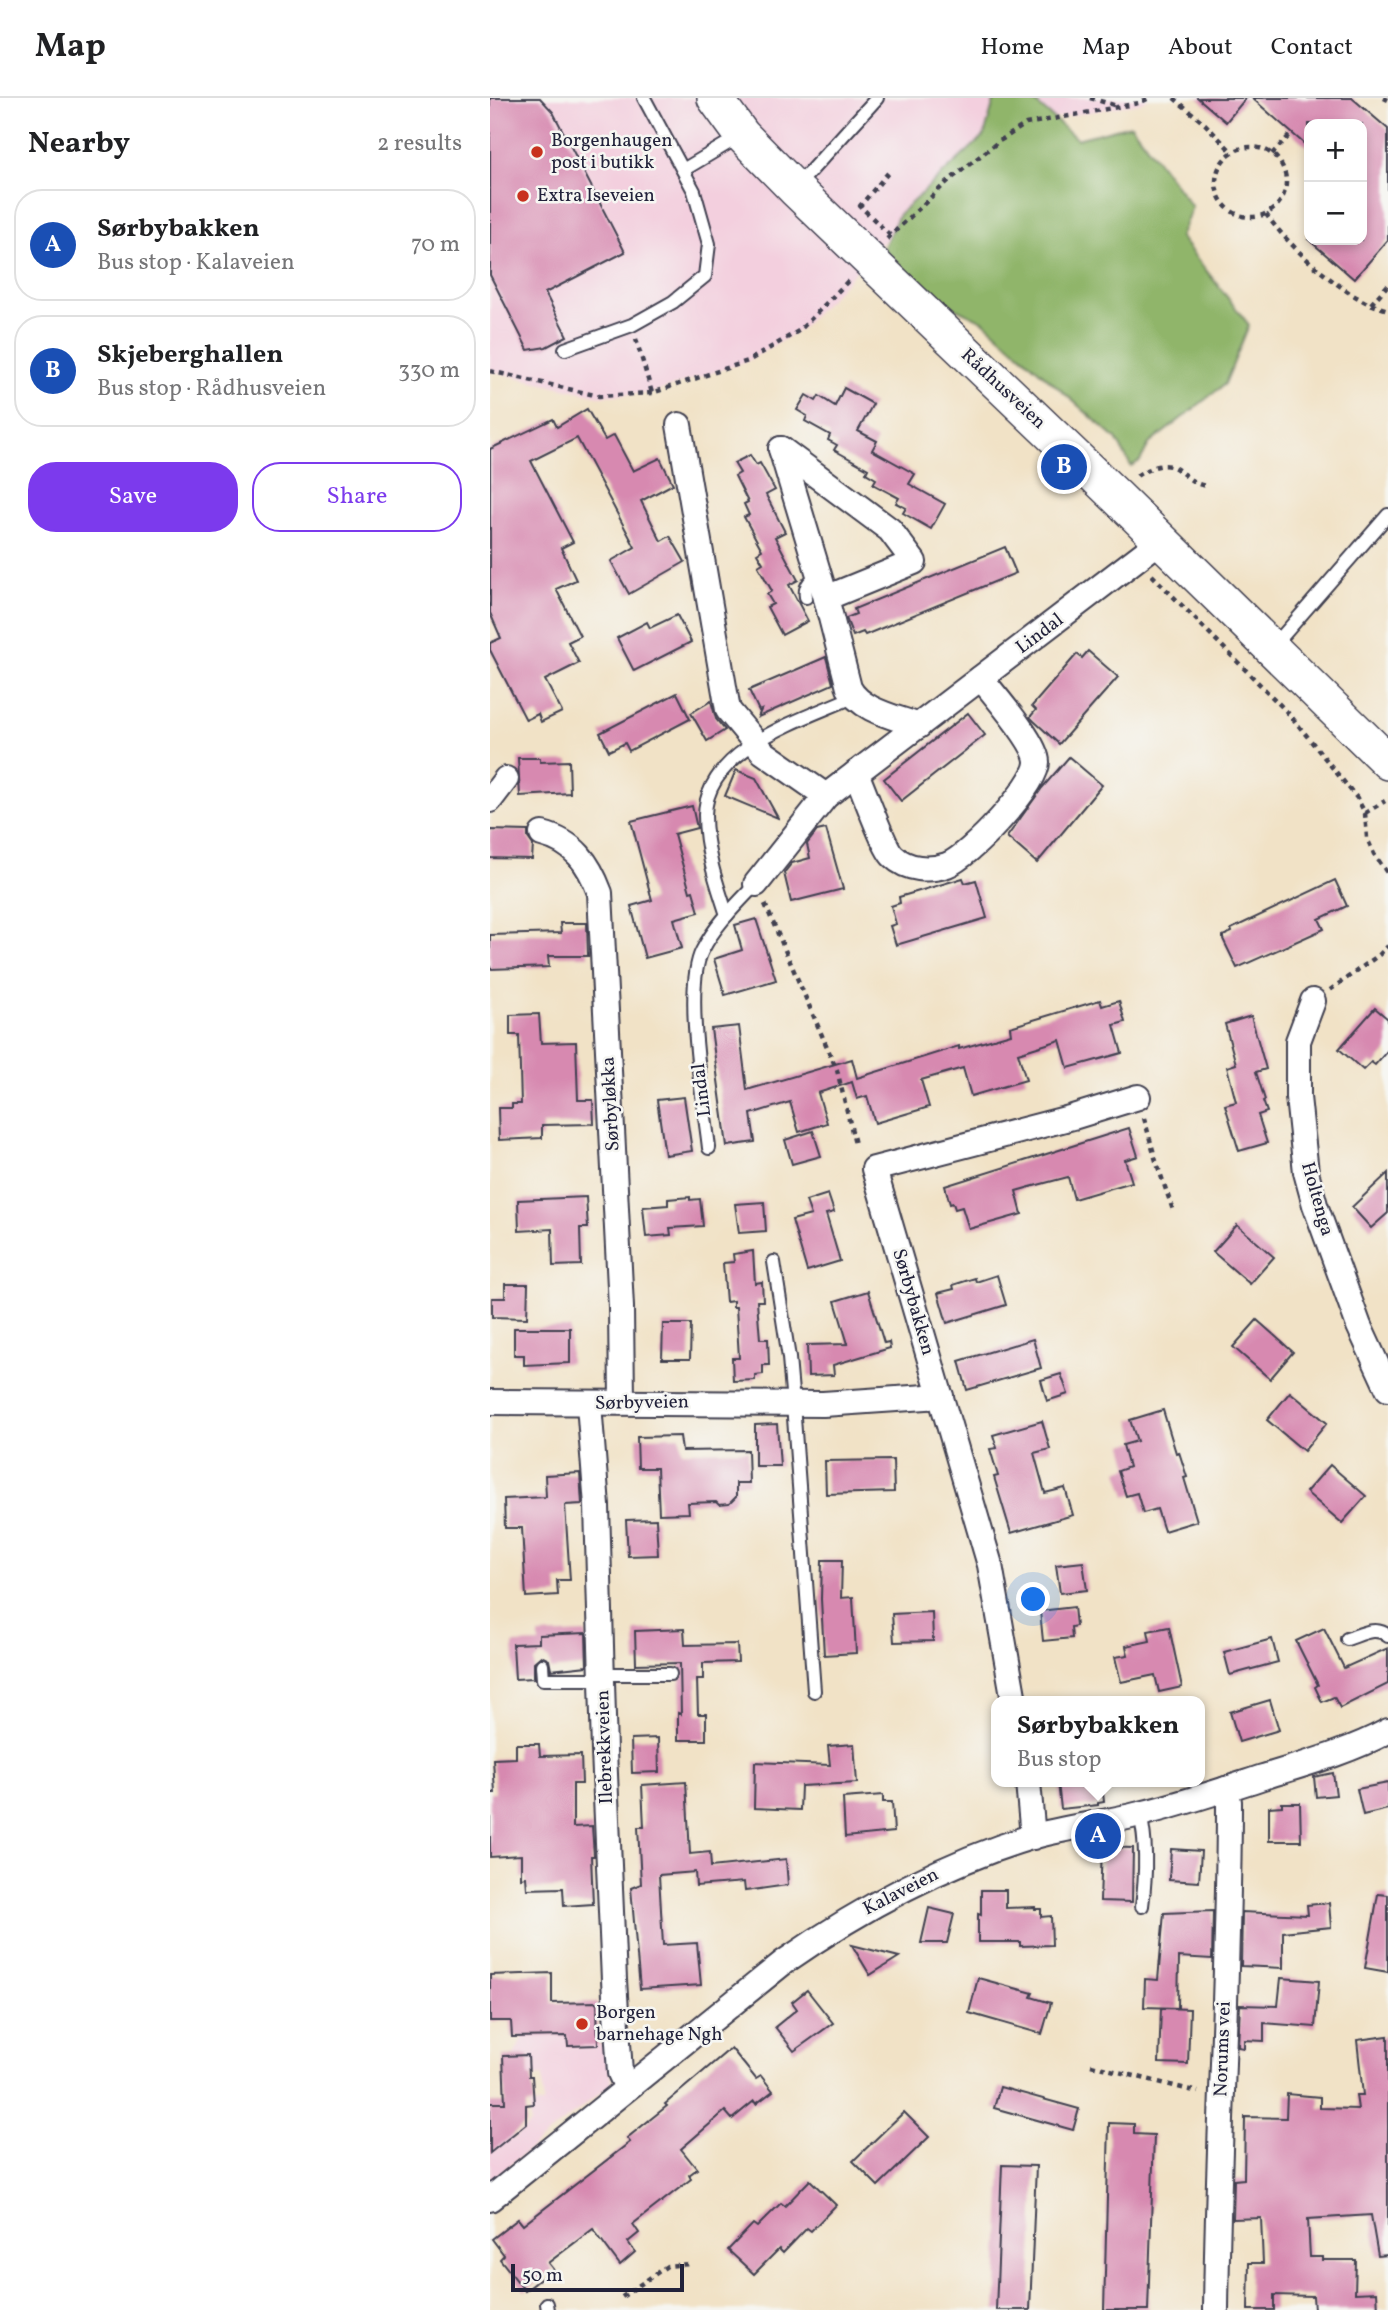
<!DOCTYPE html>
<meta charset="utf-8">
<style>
:root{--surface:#fff;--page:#f2f2f2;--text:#202124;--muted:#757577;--line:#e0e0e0;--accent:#7c3aed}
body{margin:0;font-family:Vollkorn,serif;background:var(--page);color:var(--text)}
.controls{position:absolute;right:21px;top:21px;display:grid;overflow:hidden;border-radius:14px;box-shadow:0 4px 10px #0003}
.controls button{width:63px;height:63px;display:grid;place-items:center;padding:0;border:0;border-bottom:2px solid var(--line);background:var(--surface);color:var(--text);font:35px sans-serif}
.scale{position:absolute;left:21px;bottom:18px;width:173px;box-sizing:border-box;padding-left:7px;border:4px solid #22223b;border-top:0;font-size:19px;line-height:24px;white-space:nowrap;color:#22223b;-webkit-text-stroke:5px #f6f6f2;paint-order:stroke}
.you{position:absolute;left:544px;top:1502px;width:24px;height:24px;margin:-18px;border:5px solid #fff;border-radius:50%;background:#1a73e8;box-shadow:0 0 0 10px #1a73e833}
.badge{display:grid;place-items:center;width:46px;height:46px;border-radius:50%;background:var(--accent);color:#fff;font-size:23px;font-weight:700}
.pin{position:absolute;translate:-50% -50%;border:4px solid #fff;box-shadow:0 2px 7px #0006}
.popup{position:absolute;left:501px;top:1598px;width:214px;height:91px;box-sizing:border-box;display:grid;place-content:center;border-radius:14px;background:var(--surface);filter:drop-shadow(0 2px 5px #0005);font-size:23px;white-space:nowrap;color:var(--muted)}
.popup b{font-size:26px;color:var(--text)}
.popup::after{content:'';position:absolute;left:50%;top:100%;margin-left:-14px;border:14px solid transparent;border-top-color:var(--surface)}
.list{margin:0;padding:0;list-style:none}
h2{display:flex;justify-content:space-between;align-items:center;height:91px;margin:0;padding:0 28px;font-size:30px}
h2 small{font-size:23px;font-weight:400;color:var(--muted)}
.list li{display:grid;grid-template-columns:46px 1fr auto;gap:21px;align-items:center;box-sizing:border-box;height:112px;margin:0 14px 14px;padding:0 14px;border:2px solid var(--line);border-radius:28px}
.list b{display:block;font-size:26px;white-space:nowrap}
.list p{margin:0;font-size:23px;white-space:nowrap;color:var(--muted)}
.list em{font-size:23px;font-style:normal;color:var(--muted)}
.actions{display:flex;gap:14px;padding:21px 28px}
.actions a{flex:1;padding:16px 0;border:2px solid var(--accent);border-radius:28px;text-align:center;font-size:24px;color:var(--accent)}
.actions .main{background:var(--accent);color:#fff}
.map{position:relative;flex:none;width:898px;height:2212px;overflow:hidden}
header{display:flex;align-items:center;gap:42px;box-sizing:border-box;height:98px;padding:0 35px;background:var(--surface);border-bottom:2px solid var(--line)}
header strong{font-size:33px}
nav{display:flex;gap:38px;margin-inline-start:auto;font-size:24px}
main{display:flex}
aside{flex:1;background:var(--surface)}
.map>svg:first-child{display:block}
.built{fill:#f3cfde}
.forest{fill:#90b56a;stroke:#596c52;stroke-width:2}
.building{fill:#d789b0}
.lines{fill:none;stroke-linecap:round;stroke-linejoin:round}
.lane-casing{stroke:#413f50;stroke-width:16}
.street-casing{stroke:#413f50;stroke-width:28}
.secondary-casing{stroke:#413f50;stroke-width:38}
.path{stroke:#413f50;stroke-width:4.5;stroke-dasharray:5 5;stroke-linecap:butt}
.lane{stroke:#fff;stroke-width:12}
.street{stroke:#fff;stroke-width:24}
.secondary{stroke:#fff;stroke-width:35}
.poi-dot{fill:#c8321e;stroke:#f6f6f2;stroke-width:2.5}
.labels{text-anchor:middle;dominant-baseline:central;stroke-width:5;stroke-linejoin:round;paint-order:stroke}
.poi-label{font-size:19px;fill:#22223b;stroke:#f6f6f2;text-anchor:start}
.street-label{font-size:19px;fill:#22223b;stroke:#f6f6f2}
</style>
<header>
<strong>Map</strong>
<nav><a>Home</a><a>Map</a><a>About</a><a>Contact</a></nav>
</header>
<main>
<aside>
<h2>Nearby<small>2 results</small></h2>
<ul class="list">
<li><span class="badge" style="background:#1a4fb4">A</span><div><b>Sørbybakken</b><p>Bus stop · Kalaveien</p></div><em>70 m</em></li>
<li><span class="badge" style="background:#1a4fb4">B</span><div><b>Skjeberghallen</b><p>Bus stop · Rådhusveien</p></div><em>330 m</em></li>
</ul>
<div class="actions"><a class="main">Save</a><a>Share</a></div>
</aside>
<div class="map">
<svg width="898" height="2212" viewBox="0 0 898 2212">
<rect width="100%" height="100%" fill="#f6f6f2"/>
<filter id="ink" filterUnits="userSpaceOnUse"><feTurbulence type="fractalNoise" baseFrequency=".0143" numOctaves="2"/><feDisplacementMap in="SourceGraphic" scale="14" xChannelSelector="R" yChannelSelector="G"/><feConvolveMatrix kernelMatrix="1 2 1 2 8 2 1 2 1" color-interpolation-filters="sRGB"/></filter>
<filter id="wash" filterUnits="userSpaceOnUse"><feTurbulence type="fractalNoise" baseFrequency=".00686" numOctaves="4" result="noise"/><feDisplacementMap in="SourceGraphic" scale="28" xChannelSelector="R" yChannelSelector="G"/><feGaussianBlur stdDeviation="1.57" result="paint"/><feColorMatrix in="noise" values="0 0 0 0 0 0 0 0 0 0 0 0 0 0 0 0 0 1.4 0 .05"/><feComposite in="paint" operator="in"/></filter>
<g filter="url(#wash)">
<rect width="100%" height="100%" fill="#f1e2c6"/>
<!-- built -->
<g class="built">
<path d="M0,0H659L649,5L536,26L400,137L310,232L258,263L162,295L109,298L0,273Z"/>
<path d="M69,1907L83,1948L114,1946V1913H117L121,1986L0,2083V2044L21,2029L23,2041L40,2026V2007L53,2006V1978L39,1979V1958L24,1957L34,1938Z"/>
</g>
<!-- forest -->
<path class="forest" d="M505,0H540L587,41L641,27L702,109L690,139L759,227L735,286L659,346L650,363L641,368L626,341L493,223L434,195L392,153L409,116L494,38Z"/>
<g id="blocks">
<!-- building -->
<g class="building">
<path d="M0,0H50L63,14L135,154L55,195L77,238L56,249L38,252L0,177Z"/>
<path d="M708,0H756L736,24Z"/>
<path d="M762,0H862L898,31V142L864,181L819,142H872V26H819V50Z"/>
<path d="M354,290L383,306L368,333L387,343L382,352L425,376L419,386L455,406L441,431L413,415L416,410L406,405L409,400L383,386L386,381L376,375L378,371L344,352L347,347L338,342L340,337L315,323L317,318L307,312L316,297L326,303L329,298L345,308Z"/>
<path d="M97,311L115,342L124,337L143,373L170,360L183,386L151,403L171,443L180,438L195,464L139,496L121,463L145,449L87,340L41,363L83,444L71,450L86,482L66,491L90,538L78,544L89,565L55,582L72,614L51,624L48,616L36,622L0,552V545L11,540L0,515V351L63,321L67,329Z"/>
<path d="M260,357L266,367L270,365L285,392L276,397L295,434L285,439L308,482L299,487L318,523L292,537L277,509L283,506L277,496L282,493L268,468L273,465L267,455L272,452L254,419L259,417L254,406L258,404L245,378L250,375L244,365Z"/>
<path d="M515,449L526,475L375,537L373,534L363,538L356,520L366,516L364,511Z"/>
<path d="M187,517L201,544L144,573L127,540L157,524L160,530Z"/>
<path d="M598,553L628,579L569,646L544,623L540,619L546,612L542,608L587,556L592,560Z"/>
<path d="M336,559L343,586L268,619L271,612L269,613L259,592Z"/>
<path d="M187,595L200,621L139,653L135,645L119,653L110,635Z"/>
<path d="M221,603L226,621L235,632L217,643L201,615Z"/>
<path d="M478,615L495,637L411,703L394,681Z"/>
<path d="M579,659L612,687L547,765L517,739L552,690Z"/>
<path d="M28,660H50V664L79,663L80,695L30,698Z"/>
<path d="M246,672L266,680L288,720L235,698Z"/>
<path d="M202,708L207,730L184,736L200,794L203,793L209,814L184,821L192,850L155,860L141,808L162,802L141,723Z"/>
<path d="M336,731L353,791L301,804L294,775L302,765L320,760L317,746L327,733Z"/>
<path d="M0,732L38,733V740L43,747L42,761L0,760Z"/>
<path d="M473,780L475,785L486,782L497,820L406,847L400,828L406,826L401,808L410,805L409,799Z"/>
<path d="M845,782L857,808L829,821L834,831L747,870L733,841V838L742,834L741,831Z"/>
<path d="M266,821L286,882L235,897L224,861L252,852L245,827Z"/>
<path d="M70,825H97L98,858H58L59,869L0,871V837L71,835Z"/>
<path d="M610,902L612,908L629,903L635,924L624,927L632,955L578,970L570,942L528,955L536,982L481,998L473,970L431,982L439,1009L385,1025L377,998L367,1001L362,984L328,995L337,1025L309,1034L300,1004L261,1016L265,1044L237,1048L221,931L249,928L257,992L362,961L367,980L469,948V951L521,936L520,929Z"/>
<path d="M885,910L898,921V952L885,967L881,964L873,972L849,951Z"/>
<path d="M49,916L51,945L86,944L88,1002H103L104,1026L52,1027V1040L9,1042L8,1010H22V1006H31L29,937H20V917Z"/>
<path d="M761,918L776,971L766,974L775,1002L773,1003L777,1014L768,1017L777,1045L749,1053L735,1007L746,1004L737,969L746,966L735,926Z"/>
<path d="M194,999L202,1053L175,1057L167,1002Z"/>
<path d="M639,1030L648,1058L635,1062L642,1084L584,1101L578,1079L540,1089L526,1093L532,1116L479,1131L472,1109L465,1111L463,1105L460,1106L455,1088Z"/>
<path d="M323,1033L331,1058L302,1066L295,1042Z"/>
<path d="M898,1075V1115L881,1130L862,1109Z"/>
<path d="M338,1096L344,1114L336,1116L350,1163L317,1173L302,1122L321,1117L316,1103Z"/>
<path d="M96,1099L98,1130H90L91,1167L63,1168L62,1131L29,1133L28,1102Z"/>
<path d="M200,1099V1102L210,1101L213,1128L180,1130L181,1137L156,1139L153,1109L178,1107V1101Z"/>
<path d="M274,1104L276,1133L249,1135L245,1106Z"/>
<path d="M747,1127L784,1159L760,1186L723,1154Z"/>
<path d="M263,1153L265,1185L272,1184L273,1203H267L270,1241H278L279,1267H273V1276L265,1277V1282L243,1283L242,1260H249L246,1209H243V1203L236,1204L233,1165L244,1164L243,1156Z"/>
<path d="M507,1177L516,1207L457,1225L448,1195L464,1191L463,1187L485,1180L486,1184Z"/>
<path d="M15,1186H38L37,1220L2,1219V1200H15Z"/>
<path d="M378,1193L394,1245L399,1244L400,1250L343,1267L344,1277L318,1278L317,1247L358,1246L345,1203Z"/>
<path d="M767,1222L803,1254L780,1281L743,1249Z"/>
<path d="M173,1226H201L200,1261H172Z"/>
<path d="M24,1230H80V1265L34,1267V1257H24Z"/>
<path d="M543,1241L551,1270L477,1292L469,1263Z"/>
<path d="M571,1276L578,1296L557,1303L551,1282Z"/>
<path d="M800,1294L837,1325L814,1353L777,1322Z"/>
<path d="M673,1312L686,1355L689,1354L697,1379L694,1380L707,1423L674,1433L667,1411L653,1415L647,1395L636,1398L628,1373L639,1369L633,1347L647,1343L640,1322Z"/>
<path d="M552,1323L560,1351L544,1355L555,1395L575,1390L583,1417L521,1435L504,1379L508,1378L500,1351L507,1350L503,1337Z"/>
<path d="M287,1326L290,1368H265V1327Z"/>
<path d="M190,1338L192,1353L258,1352L259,1385H246V1399L239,1406L229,1407L226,1404L198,1405L199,1415L169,1416L167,1370H148L147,1339Z"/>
<path d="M403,1362L404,1394L336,1396L335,1363Z"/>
<path d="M840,1367L876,1398L852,1425L816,1394Z"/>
<path d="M90,1375L92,1406L75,1407L80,1482H67L68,1497L36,1499L32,1430H15L14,1401L56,1399L55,1377Z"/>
<path d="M166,1421L168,1457L138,1458L136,1422Z"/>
<path d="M332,1462H352L351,1500L363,1499L366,1555L334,1557L331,1501Z"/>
<path d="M593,1464L597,1492L570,1495L566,1467Z"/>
<path d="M584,1509L586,1528L581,1529L582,1540L553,1543L550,1513Z"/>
<path d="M442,1514L443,1543L404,1544L402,1516Z"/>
<path d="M679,1529L692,1589L669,1594L665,1577L631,1584L625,1559L638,1557L636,1548L660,1543L658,1533Z"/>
<path d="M834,1530L854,1570L898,1550V1586L850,1610L844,1599L832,1604L825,1589L828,1587L806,1543Z"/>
<path d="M194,1531L195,1547L247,1546L248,1564L213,1565V1581H207L208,1616H216V1642H188V1615L191,1616L190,1565L146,1566L145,1533Z"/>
<path d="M96,1535L97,1568L61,1572L59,1562L51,1558L44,1564V1580L25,1581L23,1546L49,1545V1537Z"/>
<path d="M782,1541L788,1564L740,1577L734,1554Z"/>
<path d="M780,1602L789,1632L749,1644L740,1614Z"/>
<path d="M168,1640L169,1674L142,1675L141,1641Z"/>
<path d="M26,1646H49L50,1658L91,1657L92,1686H83V1729L102,1728L104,1758H101L103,1806L74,1808L73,1790L37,1791L36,1779L31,1780V1757L0,1759V1695H5L3,1661L26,1660Z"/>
<path d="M364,1646L367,1685L311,1688L310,1712L264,1710L265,1664L340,1667L338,1648Z"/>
<path d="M843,1675L846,1697L826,1699L824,1679Z"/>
<path d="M196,1684L200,1756L220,1754L221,1769L296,1761L298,1787L255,1793L254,1784L206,1788L205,1774L169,1777L173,1847L207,1845L211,1887L150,1891L141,1790L151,1786L148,1729H154L152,1687Z"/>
<path d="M568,1684H606V1687L612,1686L614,1704L608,1705V1707L571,1711Z"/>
<path d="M898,1685V1711L873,1717L867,1691Z"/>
<path d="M393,1697V1704H402L404,1734L355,1739L353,1700Z"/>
<path d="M792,1705H810L811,1743H779V1709L792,1708Z"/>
<path d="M612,1749L643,1750L642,1804L610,1803Z"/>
<path d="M681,1751L711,1753L709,1784L679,1782Z"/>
<path d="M491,1792H516V1810L545,1809V1811H551V1819L561,1818L562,1847L530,1848V1844H488V1816L491,1817Z"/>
<path d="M888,1796L898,1797V1874L875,1870Z"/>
<path d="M839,1805L841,1829L793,1834V1870L751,1868L752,1814L818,1817L817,1807Z"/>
<path d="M439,1810L464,1816L457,1845H431Z"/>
<path d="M723,1813L722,1861L689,1859L688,1910L654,1909L655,1881L668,1882L674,1815Z"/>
<path d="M362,1847L409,1859L380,1877Z"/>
<path d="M62,1875V1905L107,1904L108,1947L78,1948L77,1938L22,1939L21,1923H0V1877Z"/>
<path d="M488,1880L543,1895L541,1899L561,1905L552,1936L479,1915Z"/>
<path d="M791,1880L829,1883L825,1929L774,1925V1943L754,1942V1950L748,1949L750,1907L788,1908Z"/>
<path d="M317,1892L343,1925L304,1953L285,1929L307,1911L302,1904Z"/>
<path d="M671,1910L700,1911L698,1966L669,1965Z"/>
<path d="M898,1938V2157L888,2158L881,2117L818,2121L820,2159H833V2162H866L865,2195L887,2194L888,2212H824L823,2198L784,2197V2212H758L759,2165H773L771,2120L743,2121L744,2082L754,2081L755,2019L796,2020L797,1996L830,1999V2010L868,2011L866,1997H873L867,1942Z"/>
<path d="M241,1950L266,1981L271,1978L283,1993L266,2006L264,2003L242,2021L235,2013L191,2051L207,2071L199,2077L201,2081L143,2126L149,2135L138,2144L145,2154L130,2167L103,2131L58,2165L63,2171L35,2193L10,2161L14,2157L2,2141L28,2121L33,2127L140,2044L137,2040L177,2008L175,2006Z"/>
<path d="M38,1957L39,1978H42L44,2006L36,2007V2026L0,2055V2005H15L13,1958Z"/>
<path d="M510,1989L589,2011L583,2032L504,2010Z"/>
<path d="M414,2014L439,2039L388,2088L363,2063Z"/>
<path d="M619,2025L644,2026V2036L664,2037L658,2212H614Z"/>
<path d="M512,2067L546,2068L540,2212H506Z"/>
<path d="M320,2082L346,2107L321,2133L317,2130L293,2155L289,2151L264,2176L238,2152L263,2126L267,2129L291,2105L295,2108Z"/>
</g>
</g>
</g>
<g filter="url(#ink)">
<use href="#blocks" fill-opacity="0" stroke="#413f50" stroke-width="2"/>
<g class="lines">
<defs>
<g id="lane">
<path d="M193,72L250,38"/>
<path d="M307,88L387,0"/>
<path d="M75,251L142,227L183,204L215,178L219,146L204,93L154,0"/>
<path d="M316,499C314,488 320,482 329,477"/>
<path d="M783,549L898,417"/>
<path d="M237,817C226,784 215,751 215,717C216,650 314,621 363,599"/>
<path d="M219,1050C214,1005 193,891 212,853C225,827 246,807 266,786"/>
<path d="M284,1164L299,1260L303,1306L324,1593"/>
<path d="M857,1541C870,1537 886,1527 898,1538"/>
<path d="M52,1567L53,1581H112"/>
<path d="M112,1576H180"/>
<path d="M650,1716C657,1745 656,1778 652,1808"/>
<path d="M57,2206L58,2212"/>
</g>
<g id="street">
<path d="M189,327L238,612L273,654L336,698"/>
<path d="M291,351L336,500L359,590C371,613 406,619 429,628"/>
<path d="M291,351L400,432L424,464L336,500"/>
<path d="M366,675C373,690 394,750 403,758C417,772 440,773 457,767C479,759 547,687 547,664C547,645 504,597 491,580"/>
<path d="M0,702L16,681"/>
<path d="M52,736C84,744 99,765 110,795L131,1209L132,1304"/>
<path d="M266,786L336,698L670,443"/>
<path d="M823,903L808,943V999L816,1074L825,1107L869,1228L898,1291"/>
<path d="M0,1304L333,1306L451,1298"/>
<path d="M99,1306L107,1408L114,1653L124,1882L130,1975L137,1990"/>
<path d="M524,1603L500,1467L384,1071L583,1019L648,999"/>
<path d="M538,1684L543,1739"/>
<path d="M0,2101L294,1864C370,1811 452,1766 541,1739C577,1729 614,1725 650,1716C692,1706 733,1692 773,1679C815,1666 859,1654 898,1633"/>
<path d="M726,2212C728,2043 739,1873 739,1704L736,1691"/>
</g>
<path id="secondary" d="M225,0L252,37L305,91L627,399L898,664"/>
</defs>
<!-- lane casing -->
<use href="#lane" class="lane-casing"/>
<!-- street casing -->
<use href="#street" class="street-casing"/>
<!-- secondary casing -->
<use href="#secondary" class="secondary-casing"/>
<!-- path -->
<g class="path">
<path d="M600,0L627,8"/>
<path d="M684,0L715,26L742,54"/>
<path d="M894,0L898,2"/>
<circle cx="761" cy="84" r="35"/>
<path d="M782,56L802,35"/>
<path d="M398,75L370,108L400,137"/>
<path d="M776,116C796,145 841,186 872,202C880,207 889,209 898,212"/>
<path d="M397,141L457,84L508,44L536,26L649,5L659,0"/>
<path d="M881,206L898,187"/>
<path d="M146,241L162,295"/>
<path d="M0,273L109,298L162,295L258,263L310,232L360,181"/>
<path d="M647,378C651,374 656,373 662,370C690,359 691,384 716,388"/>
<path d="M662,477L800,617L867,700L875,715L877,740L884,756L898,776"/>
<path d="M875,715L895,703"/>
<path d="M275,806L347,972L365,1046"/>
<path d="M840,892L889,857L898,848"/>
<path d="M654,1020L666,1063L684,1115"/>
<path d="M601,1967L708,1994"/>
<path d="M132,2199L177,2168L199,2166"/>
</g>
<!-- lane -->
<use href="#lane" class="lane"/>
<!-- street -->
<use href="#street" class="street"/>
<!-- secondary -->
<use href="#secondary" class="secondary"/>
</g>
</g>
<!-- markers -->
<g class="poi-dot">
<circle cx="47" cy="54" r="7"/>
<circle cx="33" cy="98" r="7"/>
<circle cx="92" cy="1926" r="7"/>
</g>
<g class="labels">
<!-- poi labels -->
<g class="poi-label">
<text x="61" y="43">Borgenhaugen<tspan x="61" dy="22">post i butikk</tspan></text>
<text x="47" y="98">Extra Iseveien</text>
<text x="106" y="1915">Borgen<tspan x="106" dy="22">barnehage Ngh</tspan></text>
</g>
<!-- street labels -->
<g class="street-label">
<text transform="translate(513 291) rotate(43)">Rådhusveien</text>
<text transform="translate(550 536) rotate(-37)">Lindal</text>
<text transform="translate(212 992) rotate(-97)">Lindal</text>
<text transform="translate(121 1006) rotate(-93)">Sørbyløkka</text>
<text transform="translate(827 1101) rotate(74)">Holtenga</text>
<text transform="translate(423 1204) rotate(74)">Sørbybakken</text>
<text transform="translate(152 1305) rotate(-1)">Sørbyveien</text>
<text transform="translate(115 1649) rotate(-92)">Ilebrekkveien</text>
<text transform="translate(411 1794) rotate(-27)">Kalaveien</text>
<text transform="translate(733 1951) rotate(-88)">Norums vei</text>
</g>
</g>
</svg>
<div class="controls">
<button>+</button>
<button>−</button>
</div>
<div class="scale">50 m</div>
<div class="you"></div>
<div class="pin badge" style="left:608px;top:1738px;background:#1a4fb4">A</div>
<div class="popup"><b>Sørbybakken</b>Bus stop</div>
<div class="pin badge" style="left:574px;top:369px;background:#1a4fb4">B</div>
</div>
</main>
